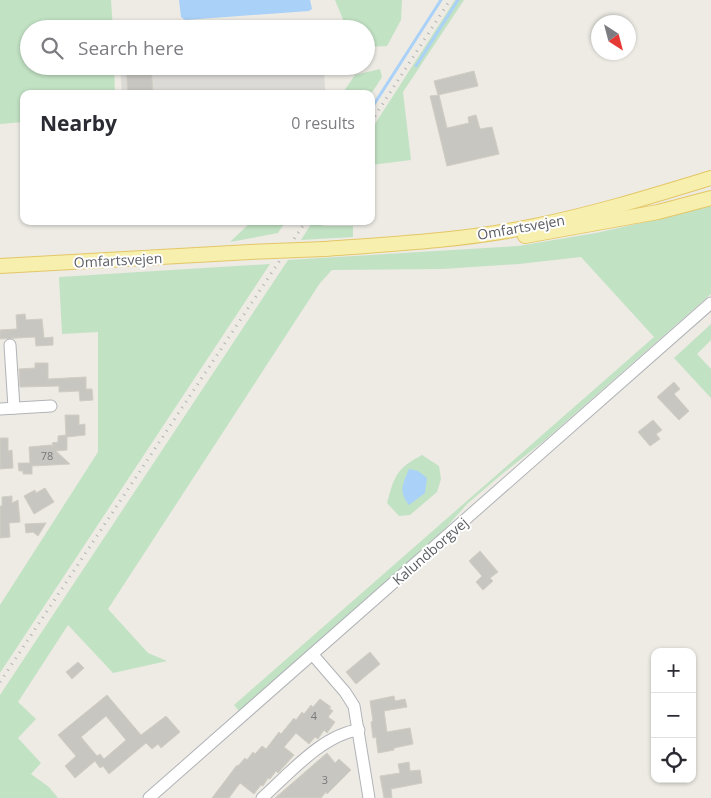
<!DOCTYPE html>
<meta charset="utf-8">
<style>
:root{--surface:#fff;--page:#f2f2f3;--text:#2b2b33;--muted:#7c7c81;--line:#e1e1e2}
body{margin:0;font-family:"Open Sans",sans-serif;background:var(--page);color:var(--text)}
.controls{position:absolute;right:15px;bottom:15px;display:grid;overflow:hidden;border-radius:10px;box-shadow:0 1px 4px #0004}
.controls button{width:45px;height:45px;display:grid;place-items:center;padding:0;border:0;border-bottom:1px solid var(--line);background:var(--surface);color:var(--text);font:25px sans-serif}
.compass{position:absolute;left:591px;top:15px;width:45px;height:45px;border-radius:50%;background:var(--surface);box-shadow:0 1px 4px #0004;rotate:144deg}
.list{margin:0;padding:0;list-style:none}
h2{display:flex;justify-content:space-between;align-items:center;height:65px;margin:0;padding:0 20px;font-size:21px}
h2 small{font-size:16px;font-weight:400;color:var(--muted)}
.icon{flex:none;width:28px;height:28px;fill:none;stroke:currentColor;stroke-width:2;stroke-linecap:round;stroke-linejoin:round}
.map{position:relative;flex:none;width:711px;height:798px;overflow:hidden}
.search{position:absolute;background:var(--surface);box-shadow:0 1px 4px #0004;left:20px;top:20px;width:355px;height:55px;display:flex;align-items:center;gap:12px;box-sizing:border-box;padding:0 18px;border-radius:28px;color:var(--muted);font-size:19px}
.panel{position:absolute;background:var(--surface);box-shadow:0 1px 4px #0004;left:20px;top:90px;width:355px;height:135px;border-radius:10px}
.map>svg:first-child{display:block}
.industrial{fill:#dcdad6}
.green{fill:#c2e2c4}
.water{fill:#aad1f7}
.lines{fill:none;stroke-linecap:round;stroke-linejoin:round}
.stream{stroke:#aad1f7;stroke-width:3}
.building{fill:#c8c6c0;stroke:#d1cdc3;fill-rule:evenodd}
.minor-casing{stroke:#b1b3b8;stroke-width:13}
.major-casing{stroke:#e4c766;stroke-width:16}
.minor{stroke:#fff;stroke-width:11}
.major{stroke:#f7efae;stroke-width:14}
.rail{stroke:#b2b2b3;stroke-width:3;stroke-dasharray:1 6;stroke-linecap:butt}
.major-bridge-casing{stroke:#e4c766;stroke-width:16;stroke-linecap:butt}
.major-bridge{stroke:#f7efae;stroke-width:14}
.labels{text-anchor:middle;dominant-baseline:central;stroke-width:4;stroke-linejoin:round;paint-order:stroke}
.number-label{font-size:11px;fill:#77787a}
.street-label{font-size:14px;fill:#5c5e63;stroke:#fff}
</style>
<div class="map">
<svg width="711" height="798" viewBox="0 0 711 798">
<rect width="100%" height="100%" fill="#edebe4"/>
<!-- industrial -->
<path class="industrial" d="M120,66H324L325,91L273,94H122Z"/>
<!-- green -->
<g class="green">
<path d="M0,0H111L113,29H29V66H114L115,94H24V122L0,124Z"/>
<path d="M335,0H402L401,20L387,46L366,47V29H347Z"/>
<path d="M455,0H464L403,92L411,160L371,165V130Z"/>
<path d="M380,69L382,77L371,94H342L355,75Z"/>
<path d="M711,205V294L544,441L502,474L467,504L443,531L239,711L234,705L654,337L581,257L519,264L442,269L332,270L320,283L108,609L148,653L167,661L113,673L68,625L18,702L36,719L18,738L41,763L31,774L49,787L58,798H0V695L288,260L518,246L596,233L676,215Z"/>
<path d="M252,221H286L278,233L230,242Z"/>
<path d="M313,221H325L322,226H353V237L301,240Z"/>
<path d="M270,264L0,673V605L98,452V332L62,334L59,277Z"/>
<path d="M711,324V340L697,354L711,369V398L674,358Z"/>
<path d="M422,455L439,466L441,479L437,492L410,515L399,516L387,503C394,476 397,468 422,455Z"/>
</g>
<!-- water -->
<g class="water">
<path d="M179,0H310L312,9L309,11L185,20L181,17Z"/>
<path d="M409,469L418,471L427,478L425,493L409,505C398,491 403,484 409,469Z"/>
</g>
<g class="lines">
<!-- stream -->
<g class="stream">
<path d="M416,66L458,0"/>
<path d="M371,109L441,0"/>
</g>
</g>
<!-- building -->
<g class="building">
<path d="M126,66H151L153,94H128Z"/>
<path d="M474,71L478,86L438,95L434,81Z"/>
<path d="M439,95L447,128L469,123L468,117L476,115L480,129L492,127L499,154L447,166L430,96Z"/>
<path d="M25,314L26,320L42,319L44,338L53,337V345L36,346L35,337L0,339V330L17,329L16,315Z"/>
<path d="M35,363H48V379L86,377V389H92L93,400L80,401L79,391L59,392V386L20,387L19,369L35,368Z"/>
<path d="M674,382L680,389L674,394L689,411L679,420L657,397Z"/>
<path d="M65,415H79V425L85,424V435L67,437V450L56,451L70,464L32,466V474H23V471H19L18,463H30L29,447L51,445L53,447L52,443L58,442V436L66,435Z"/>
<path d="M653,420L662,430L656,434L660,439L650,446L638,432Z"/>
<path d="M0,438H8V451L12,450L13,468L0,469Z"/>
<path d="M45,488L54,502L34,514L24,496L35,490L36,493Z"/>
<path d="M12,496V503L18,500L20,522L9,523L10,537L0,538V506H2V497Z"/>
<path d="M46,523L38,536L33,532L26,533L25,524Z"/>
<path d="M480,551L498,572L490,578L493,581L483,590L476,582L482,576L469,561Z"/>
<path d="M370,652L380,664L356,684L346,672Z"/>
<path d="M78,662L84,668L72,679L66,672Z"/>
<path d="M107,695L141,735L166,716L180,732L161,748L158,744L152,749L146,743L109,774L103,766L100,768L95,761L75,778L65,766L76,756L58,735ZM106,716L126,740L104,759L100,754L97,756L81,737Z"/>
<path d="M394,696L395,701L405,699L407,707L384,711L387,732L410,728L413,744L394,748V750L378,753L376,737L373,738L371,722L373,721L370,701Z"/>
<path d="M320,699L331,707L329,708L333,711L328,717L335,722L327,733L324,730L318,739L315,737L309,744L296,733L284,747L294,755L278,773L276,771L270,779L268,778L263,786L261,785L254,794L240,783L229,798H212L237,765L238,766L245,758L247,760L253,752L255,754L262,746L266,749L279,732L281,734L294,718L296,720L302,712L304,714L311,705L313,707Z"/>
<path d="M327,753L335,763L339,759L351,770L327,794L326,792L321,798H275Z"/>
<path d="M409,762L410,771L420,770L422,783L391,789L392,798H384L380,776L400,773L398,764Z"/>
</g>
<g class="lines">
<defs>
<g id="minor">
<path d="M10,345L14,408"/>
<path d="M0,409L51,406"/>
<path d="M313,655L345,692L354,706L369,798"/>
<path d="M149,798L711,303"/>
<path d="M262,798C288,775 323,734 359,730"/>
</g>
<g id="major">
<path d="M525,236L658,212L711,198"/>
<path d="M325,249C395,244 466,240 534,226C594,214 652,196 711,178"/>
<path d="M0,266L250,252"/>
</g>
</defs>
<!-- minor casing -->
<use href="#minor" class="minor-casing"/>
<!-- major casing -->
<use href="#major" class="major-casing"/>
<!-- minor -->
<use href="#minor" class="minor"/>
<!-- major -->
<use href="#major" class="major"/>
<!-- rail -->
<g class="rail">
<path d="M371,122L450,0"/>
<path d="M0,682L306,221"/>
</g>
<defs>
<path id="major-bridge" d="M250,252L325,249"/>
</defs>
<!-- major-bridge casing -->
<use href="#major-bridge" class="major-bridge-casing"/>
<!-- major-bridge -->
<use href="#major-bridge" class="major-bridge"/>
</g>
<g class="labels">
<!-- number labels -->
<g class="number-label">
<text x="47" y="455">78</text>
<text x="314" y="715">4</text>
<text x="325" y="779">3</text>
</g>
<!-- street labels -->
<g class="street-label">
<text transform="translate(521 227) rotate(-10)">Omfartsvejen</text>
<text transform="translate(118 260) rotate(-3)">Omfartsvejen</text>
<text transform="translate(430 551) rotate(-41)">Kalundborgvej</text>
</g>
</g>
</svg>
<div class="controls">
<button>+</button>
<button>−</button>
<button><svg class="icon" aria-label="locate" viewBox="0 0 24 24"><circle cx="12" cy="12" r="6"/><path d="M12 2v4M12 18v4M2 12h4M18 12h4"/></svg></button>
</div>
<svg class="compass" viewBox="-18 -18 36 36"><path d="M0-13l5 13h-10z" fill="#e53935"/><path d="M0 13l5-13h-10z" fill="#7c7c81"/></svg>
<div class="search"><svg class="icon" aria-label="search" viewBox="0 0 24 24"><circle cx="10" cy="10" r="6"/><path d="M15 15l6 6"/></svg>Search here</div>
<section class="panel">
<h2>Nearby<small>0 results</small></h2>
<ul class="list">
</ul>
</section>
</div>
